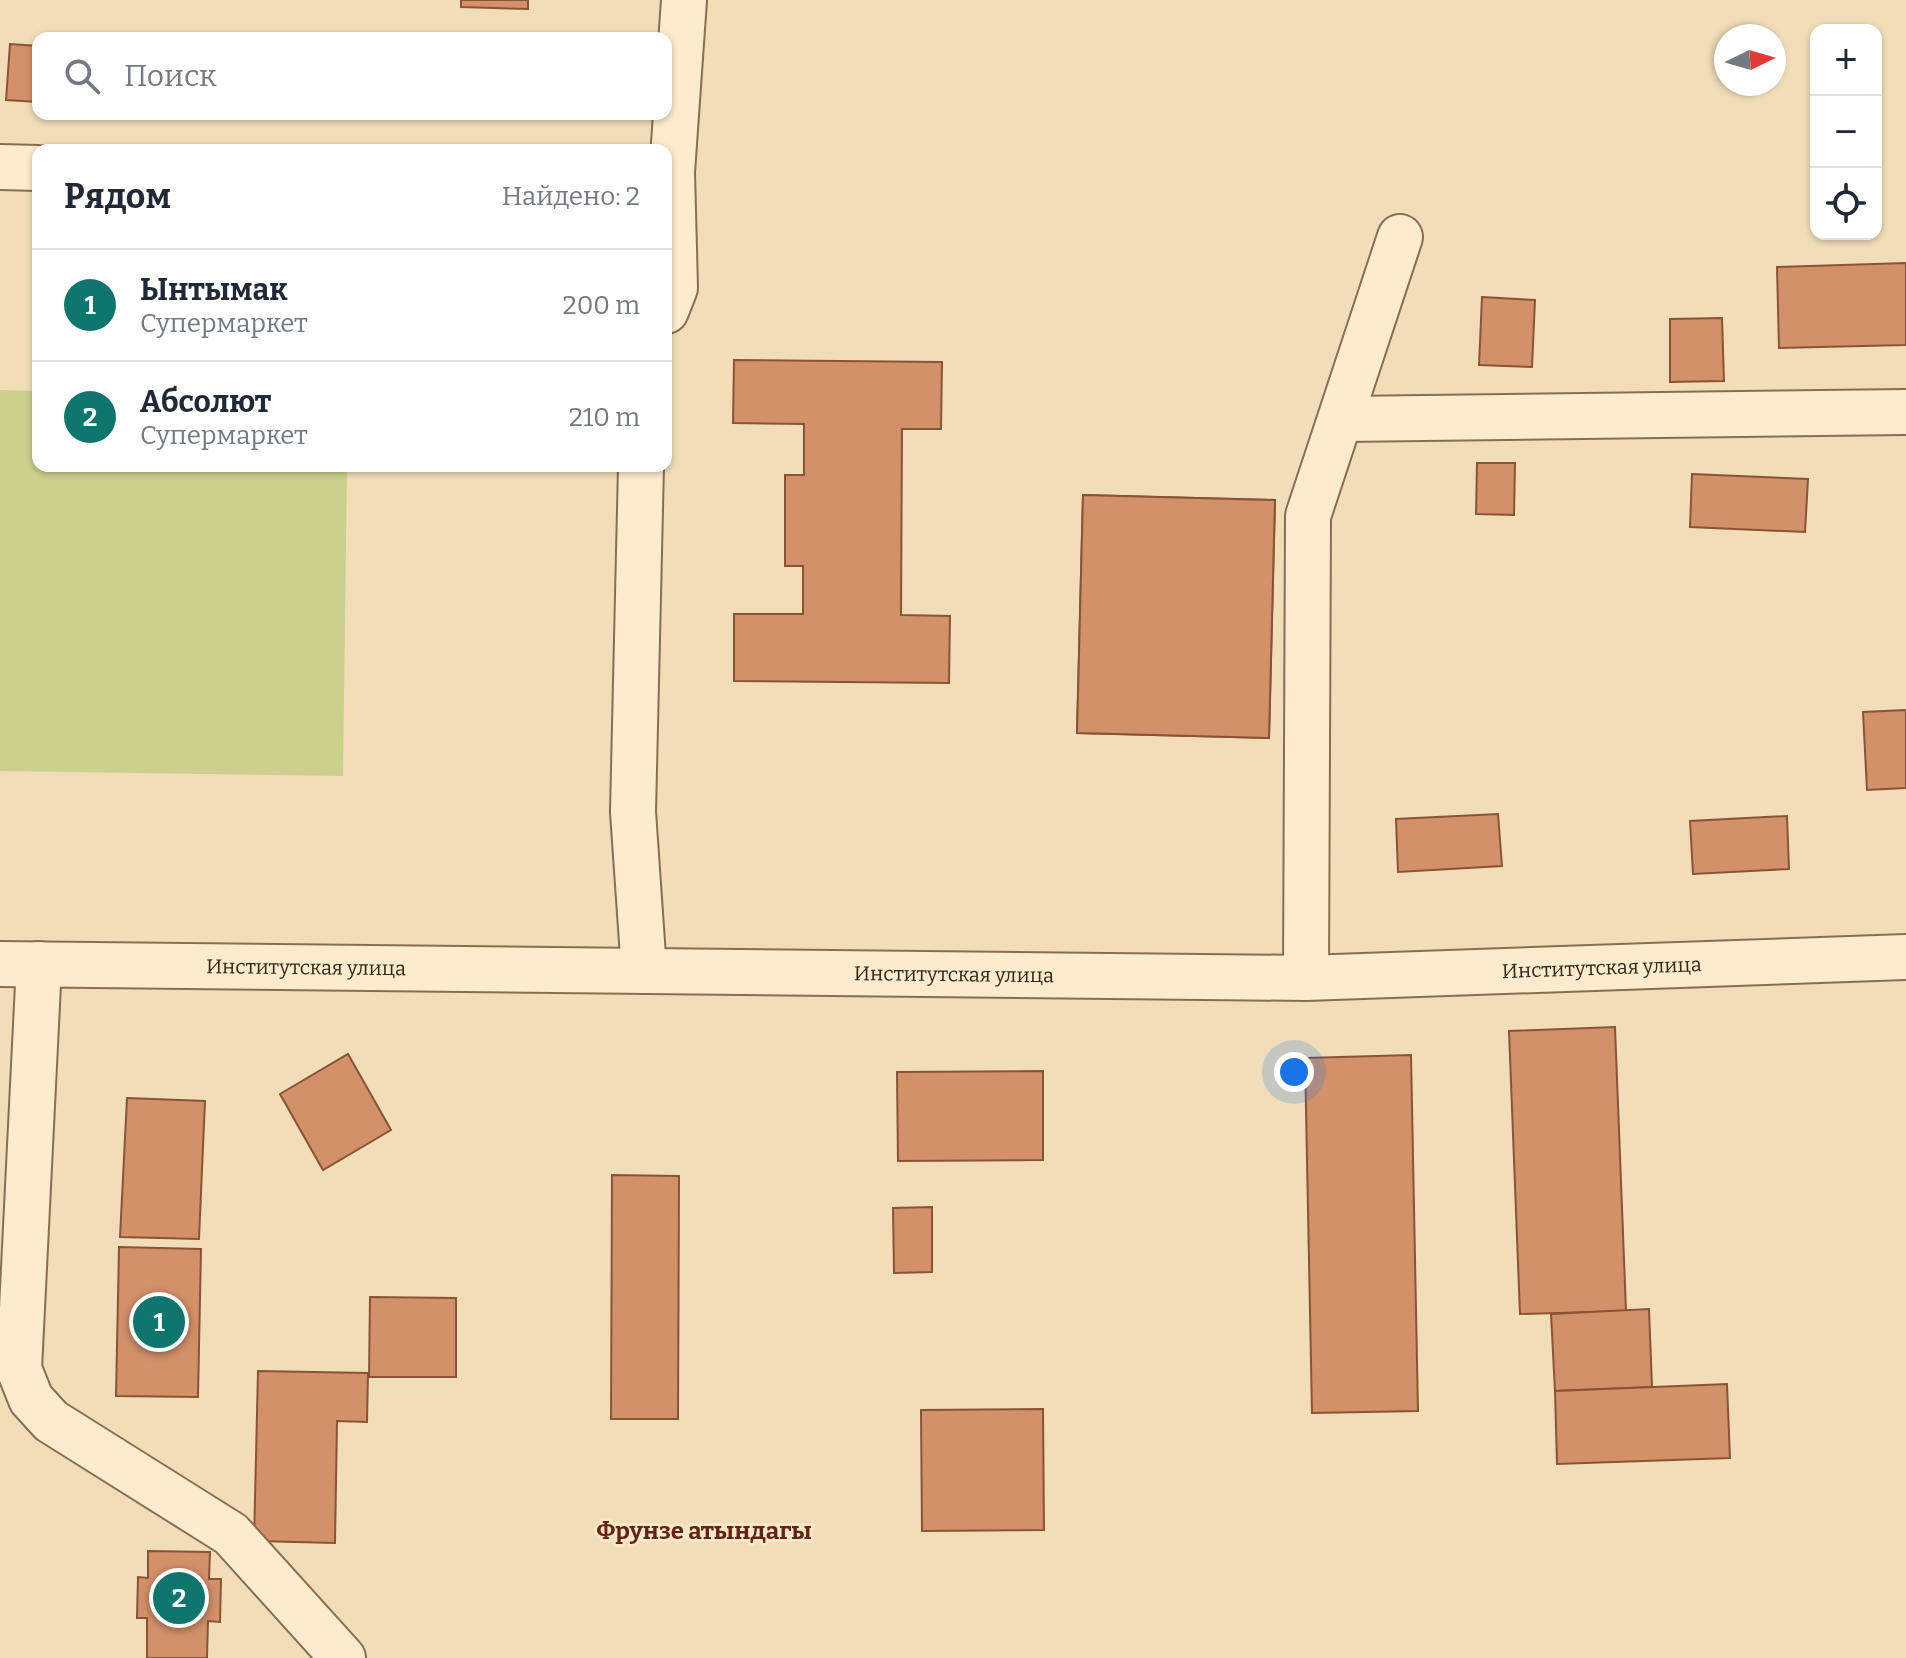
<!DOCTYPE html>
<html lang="ru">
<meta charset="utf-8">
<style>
:root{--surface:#fff;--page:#f2f2f3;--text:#1f2937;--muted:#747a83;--line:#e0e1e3;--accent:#0f766e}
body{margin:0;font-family:Bitter,serif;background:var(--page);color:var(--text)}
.controls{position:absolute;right:24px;top:24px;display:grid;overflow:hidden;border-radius:16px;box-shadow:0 2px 6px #0004}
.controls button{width:72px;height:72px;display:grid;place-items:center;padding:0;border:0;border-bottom:2px solid var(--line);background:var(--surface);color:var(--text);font:40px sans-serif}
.compass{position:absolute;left:1714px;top:24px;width:72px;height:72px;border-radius:50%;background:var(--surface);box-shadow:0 2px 6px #0004;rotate:85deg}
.you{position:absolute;left:1294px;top:1072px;width:28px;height:28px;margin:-20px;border:6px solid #fff;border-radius:50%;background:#1a73e8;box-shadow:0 0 0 12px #1a73e833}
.badge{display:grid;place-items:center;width:52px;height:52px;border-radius:50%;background:var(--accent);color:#fff;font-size:26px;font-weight:700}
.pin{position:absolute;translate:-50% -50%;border:4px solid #fff;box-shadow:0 2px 8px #0006}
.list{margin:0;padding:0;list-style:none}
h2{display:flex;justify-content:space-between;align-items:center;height:104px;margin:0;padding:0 32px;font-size:34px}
h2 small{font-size:26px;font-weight:400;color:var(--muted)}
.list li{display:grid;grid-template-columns:52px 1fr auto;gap:24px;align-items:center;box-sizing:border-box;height:112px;padding:0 32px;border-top:2px solid var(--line)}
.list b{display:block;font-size:30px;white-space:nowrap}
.list p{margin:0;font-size:26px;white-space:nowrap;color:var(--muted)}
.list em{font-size:26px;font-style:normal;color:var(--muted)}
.icon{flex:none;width:44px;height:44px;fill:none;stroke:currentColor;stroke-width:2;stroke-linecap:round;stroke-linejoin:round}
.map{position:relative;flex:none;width:1906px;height:1658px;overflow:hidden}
.search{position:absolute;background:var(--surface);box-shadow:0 2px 6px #0004;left:32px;top:32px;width:640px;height:88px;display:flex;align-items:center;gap:20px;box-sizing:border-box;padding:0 28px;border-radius:16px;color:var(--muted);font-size:30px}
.panel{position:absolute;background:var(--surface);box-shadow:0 2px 6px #0004;left:32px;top:144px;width:640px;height:328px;border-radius:16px}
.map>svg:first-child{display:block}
.green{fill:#cbd08c}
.building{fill:#d3916a;stroke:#8a5336;stroke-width:2;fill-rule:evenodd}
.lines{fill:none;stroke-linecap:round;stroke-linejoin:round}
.minor-casing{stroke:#896d52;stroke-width:48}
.minor{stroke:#fcebcc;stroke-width:44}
.labels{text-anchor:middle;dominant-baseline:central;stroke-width:6;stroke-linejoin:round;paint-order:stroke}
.street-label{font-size:20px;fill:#362619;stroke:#f8e8c8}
.quarter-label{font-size:24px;font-weight:bold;fill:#662214;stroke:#f8e8c8}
</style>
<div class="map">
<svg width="1906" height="1658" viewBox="0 0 1906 1658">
<rect width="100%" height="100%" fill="#f1deb8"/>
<!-- green -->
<path class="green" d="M0,390L38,391V466H347L343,776L0,771Z"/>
<!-- building -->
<g class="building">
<path d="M461,0H528V9L461,7Z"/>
<path d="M10,44L38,46V102L6,100Z"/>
<path d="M1906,263V345L1779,348L1777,267Z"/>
<path d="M1482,297L1535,300L1532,367L1479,365Z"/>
<path d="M1722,318L1724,381L1670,382V319Z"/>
<path d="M734,360L942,362L941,429H902L901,615L950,616L949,683L734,681V614H803V566H785V475H804V424L733,423Z"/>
<path d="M1477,463H1515L1514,515L1476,514Z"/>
<path d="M1692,474L1808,479L1805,532L1690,527Z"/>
<path d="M1083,495L1275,500L1269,738L1077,733ZM1129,593L1208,594L1207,665L1129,664Z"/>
<path d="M1083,495L1275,500L1269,738L1077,733Z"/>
<path d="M1906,710V788L1867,790L1863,712Z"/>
<path d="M1498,814L1502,866L1398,872L1396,819Z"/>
<path d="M1787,816L1789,869L1693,874L1690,821Z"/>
<path d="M1615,1027L1626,1311L1520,1314L1509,1031Z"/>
<path d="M348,1054L391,1130L323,1170L280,1094Z"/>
<path d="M1411,1055L1418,1411L1312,1413L1305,1058Z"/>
<path d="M1043,1071V1160L898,1161L897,1072Z"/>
<path d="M127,1098L205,1101L199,1239L120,1237Z"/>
<path d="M612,1175L679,1176L678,1419H611Z"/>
<path d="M932,1207V1272L894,1273L893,1208Z"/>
<path d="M119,1247L201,1249L198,1397L116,1396Z"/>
<path d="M370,1297L456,1298V1377H369Z"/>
<path d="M1649,1309L1652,1387L1555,1391L1551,1314Z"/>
<path d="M258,1371L368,1373L367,1422L337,1421L335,1543L254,1541Z"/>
<path d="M1727,1384L1730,1458L1557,1464L1555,1391Z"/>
<path d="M1043,1409L1044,1530L922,1531L921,1410Z"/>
<path d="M148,1551L210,1552L209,1579H221L220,1622L208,1621L207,1658H147V1618H137L138,1577L148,1578Z"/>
</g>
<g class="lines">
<defs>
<g id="minor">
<path d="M0,167L38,168"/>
<path d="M666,172H672L684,0"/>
<path d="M666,311L675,288L672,172"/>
<path d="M1343,419L1906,412"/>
<path d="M641,466L633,812L644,971"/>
<path id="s1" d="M0,964L1306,978L1906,957"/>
<path d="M39,964L19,1369L31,1399L51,1421L231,1534L343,1658"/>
<path d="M1306,978L1308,516L1400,237"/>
</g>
</defs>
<!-- minor casing -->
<use href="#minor" class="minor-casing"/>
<!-- minor -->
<use href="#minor" class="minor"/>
</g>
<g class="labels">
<!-- street labels -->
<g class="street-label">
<text stroke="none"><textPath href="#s1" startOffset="306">Институтская улица</textPath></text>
<text stroke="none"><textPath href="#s1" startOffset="1602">Институтская улица</textPath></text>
<text stroke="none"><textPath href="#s1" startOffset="954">Институтская улица</textPath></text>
</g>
<!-- quarter labels -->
<g class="quarter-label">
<text x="704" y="1531">Фрунзе атындагы</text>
</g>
</g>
</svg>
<div class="controls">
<button>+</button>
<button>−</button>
<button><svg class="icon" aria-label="locate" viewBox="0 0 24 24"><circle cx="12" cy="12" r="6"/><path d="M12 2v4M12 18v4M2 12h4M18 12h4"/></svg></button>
</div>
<svg class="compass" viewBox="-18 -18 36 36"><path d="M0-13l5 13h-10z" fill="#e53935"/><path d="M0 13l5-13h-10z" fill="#747a83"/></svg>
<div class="you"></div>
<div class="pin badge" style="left:159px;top:1322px">1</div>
<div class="pin badge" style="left:179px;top:1598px">2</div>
<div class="search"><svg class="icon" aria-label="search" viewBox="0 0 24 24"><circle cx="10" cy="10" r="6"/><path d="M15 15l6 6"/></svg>Поиск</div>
<section class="panel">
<h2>Рядом<small>Найдено: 2</small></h2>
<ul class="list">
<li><span class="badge">1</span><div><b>Ынтымак</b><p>Супермаркет</p></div><em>200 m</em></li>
<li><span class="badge">2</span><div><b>Абсолют</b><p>Супермаркет</p></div><em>210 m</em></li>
</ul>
</section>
</div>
